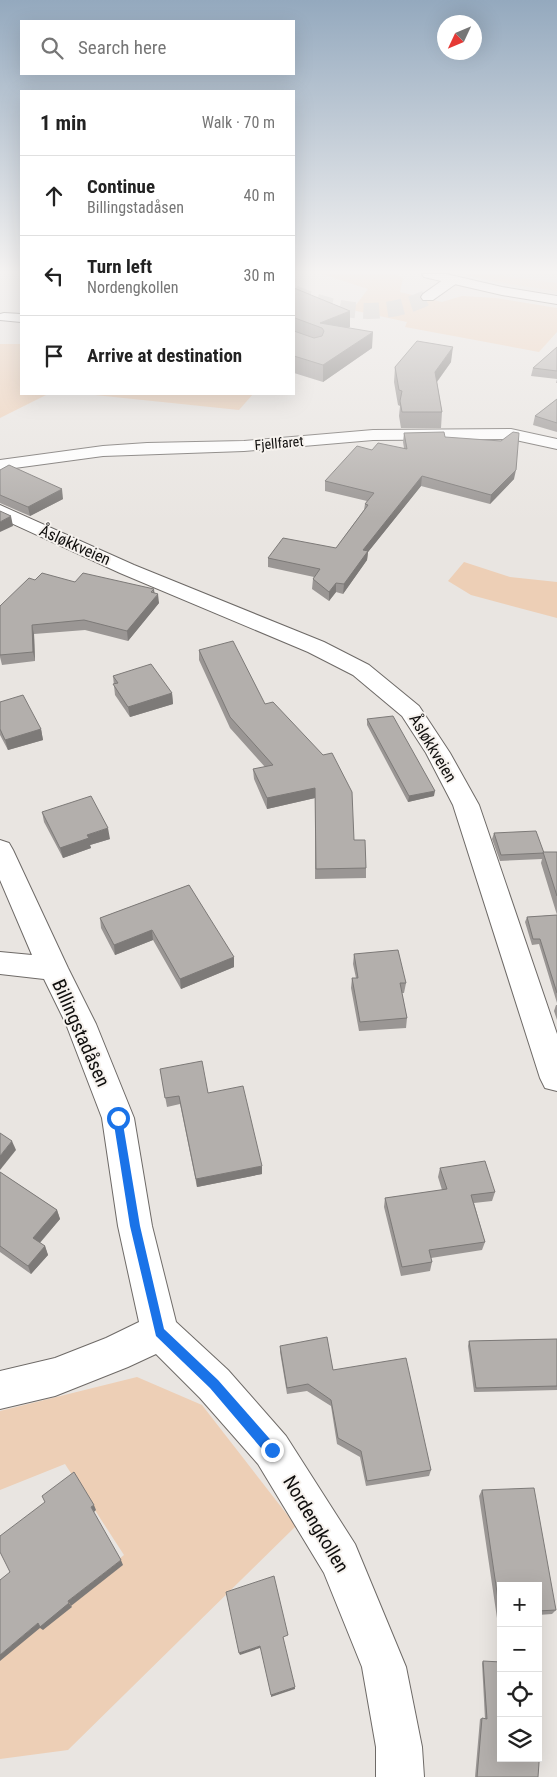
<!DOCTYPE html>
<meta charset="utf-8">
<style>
:root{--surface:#fff;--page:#f2f2f2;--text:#222;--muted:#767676;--line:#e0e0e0}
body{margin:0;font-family:"Roboto Condensed",sans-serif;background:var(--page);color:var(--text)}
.controls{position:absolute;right:15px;bottom:15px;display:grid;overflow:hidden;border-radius:0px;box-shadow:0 5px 20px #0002}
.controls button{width:45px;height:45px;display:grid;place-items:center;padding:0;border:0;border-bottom:1px solid var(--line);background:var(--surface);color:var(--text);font:25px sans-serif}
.compass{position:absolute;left:437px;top:15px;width:45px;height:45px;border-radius:50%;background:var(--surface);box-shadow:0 5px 20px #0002;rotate:226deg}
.stop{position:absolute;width:15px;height:15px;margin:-11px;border:4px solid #1a73e8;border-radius:50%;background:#fff}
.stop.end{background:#1a73e8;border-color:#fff;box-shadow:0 1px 5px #0008}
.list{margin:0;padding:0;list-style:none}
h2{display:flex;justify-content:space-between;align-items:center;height:65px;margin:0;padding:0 20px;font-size:21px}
h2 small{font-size:16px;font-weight:400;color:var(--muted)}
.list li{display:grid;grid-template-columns:32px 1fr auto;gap:15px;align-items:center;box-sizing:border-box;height:80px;padding:0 20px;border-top:1px solid var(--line)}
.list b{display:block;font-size:19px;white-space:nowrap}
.list p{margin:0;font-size:16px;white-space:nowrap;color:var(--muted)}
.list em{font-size:16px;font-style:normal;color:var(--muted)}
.icon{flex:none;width:28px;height:28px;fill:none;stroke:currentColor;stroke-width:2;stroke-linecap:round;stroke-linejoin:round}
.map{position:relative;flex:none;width:557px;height:1777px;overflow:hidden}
.search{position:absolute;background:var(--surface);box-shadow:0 5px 20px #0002;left:20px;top:20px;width:275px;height:55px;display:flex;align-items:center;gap:12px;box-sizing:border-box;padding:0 18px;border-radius:0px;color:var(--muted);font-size:19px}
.panel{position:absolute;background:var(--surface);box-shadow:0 5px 20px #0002;left:20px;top:90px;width:275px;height:305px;border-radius:0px}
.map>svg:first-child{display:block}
.built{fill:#e3d8cf}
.green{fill:#edcfb6}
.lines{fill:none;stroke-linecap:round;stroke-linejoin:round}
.minor-tunnel{stroke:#c8c5c1;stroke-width:16;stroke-dasharray:16 8;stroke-linecap:butt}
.minor-casing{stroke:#6e6a67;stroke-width:2}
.major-casing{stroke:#6e6a67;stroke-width:2}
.minor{fill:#fff;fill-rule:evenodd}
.major{fill:#fff;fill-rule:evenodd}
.wall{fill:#9a9694}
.shaded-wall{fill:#7d7a78}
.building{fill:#b3afac;stroke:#7d7a78}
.route{fill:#1a73e8}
.labels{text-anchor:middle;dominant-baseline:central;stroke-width:4;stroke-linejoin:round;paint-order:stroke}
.far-street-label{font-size:14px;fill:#100f0e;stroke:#f6f2ee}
.street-label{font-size:16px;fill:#100f0e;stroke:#f6f2ee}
.near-street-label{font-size:19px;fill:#100f0e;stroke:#f6f2ee}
</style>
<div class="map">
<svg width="557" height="1777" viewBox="0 0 557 1777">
<rect width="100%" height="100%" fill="#e9e5e1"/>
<!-- built -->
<path class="built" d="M459,274H557V294L523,289Z"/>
<!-- green -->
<g class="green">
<path d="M322,274H395L403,278L400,292L442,302L462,296L496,298L557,308V332L539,352L405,327L407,322L352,310L368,289Z"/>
<path d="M462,274H488L557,283V291L510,284Z"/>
<path d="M0,344H21V394H48L0,418Z"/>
<path d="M85,394H253L239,410Z"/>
<path d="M464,562L510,577L557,582V618L471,595L448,581Z"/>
<path d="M137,1377L202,1405L296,1526L68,1750L0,1759V1655L124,1555L65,1464L0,1490V1411Z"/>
</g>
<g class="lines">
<!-- minor-tunnel -->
<path class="minor-tunnel" d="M294,293C340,313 382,319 428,297"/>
<defs>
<g id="minor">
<path d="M452,276L457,277L459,280L457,283L433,300H423L421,297L423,294L447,277Z"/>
<path d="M4,313L21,314V322L0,320V314Z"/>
<path d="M511,429L557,439V449L511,439L373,440L244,451L103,456L0,470V460L103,446L147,443L244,441L373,430Z"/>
<path d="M0,505L134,565L324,642L369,665L419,706L450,753L479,805L557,1034V1091L545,1088L540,1078L453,805L426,753L402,716L353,675L308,652L120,573L0,518Z"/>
<path d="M0,840L9,843L13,850L68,968L96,1024L134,1118L152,1226L176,1322L228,1370L286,1436L355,1544L406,1667L422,1747L424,1777H376V1747L362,1667L324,1573L258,1464L200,1398L156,1354L128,1367L55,1396L0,1409V1371L55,1358L106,1338L139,1322L118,1226L102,1118L66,1024L44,979L0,974V952L32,955L0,880Z"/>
</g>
<path id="major" d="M422,274H446L502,287L557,296V304L502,295L424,277Z"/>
</defs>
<!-- minor casing -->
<use href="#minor" class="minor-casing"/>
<!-- major casing -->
<use href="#major" class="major-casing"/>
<!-- minor -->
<use href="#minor" class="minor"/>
<!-- major -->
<use href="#major" class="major"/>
</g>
<!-- wall -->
<g class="wall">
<path d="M294,288L350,327L348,328L372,348L323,382L294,373Z"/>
<path d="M557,347V383H556L557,379L531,376L533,368Z"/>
<path d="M451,362L437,382L442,412L441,428H401L399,416L400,406L398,405L394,382L395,367Z"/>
<path d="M557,399V432L533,425L535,416Z"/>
<path d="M404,433L445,437L514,479L490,504L421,486L368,552L367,560L343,594L336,592L329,601L312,589L313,579L314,577L268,567V558L336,548L364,510L365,504L367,501L325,491V481L372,450L404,448L403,442Z"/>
<path d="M0,470L63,499L30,516L0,503Z"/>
<path d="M35,580L75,582L154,592L159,603L128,641L85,630L34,634L35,661L2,665L0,657V606Z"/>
<path d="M199,650L265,704L354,840L366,868V878L315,879V798L267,809L254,779L253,769L265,767L230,728L199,660Z"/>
<path d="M113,676L172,693L173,704L130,717L115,695Z"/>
<path d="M0,702L41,729L43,740L8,750L0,735Z"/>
<path d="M367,719L434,796L408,802L367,725Z"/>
<path d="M42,812L110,839L90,845L91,848L63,858L44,822Z"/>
<path d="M494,833L543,852H557V1003L539,944L532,945L525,922L527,917L557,915L541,863L542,859L500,861L492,839Z"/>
<path d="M189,885L234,967L181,989L153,940L115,955L101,928L100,918Z"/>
<path d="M354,954L406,983L404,993H402L407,1018L406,1028L359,1031L351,988L352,978H356L353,964Z"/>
<path d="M556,1005H557V1020L554,1011Z"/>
<path d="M160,1069L208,1093L262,1174L197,1187L180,1104L167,1107Z"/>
<path d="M440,1168L495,1192L492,1201L474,1203L485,1242L482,1250L431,1258L432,1262L430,1271L401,1276L384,1207L385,1198L442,1190L438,1177Z"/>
<path d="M0,1172L57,1210L60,1219L40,1243L45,1246L48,1255L31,1274L0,1252Z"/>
<path d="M557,1339V1390L474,1392L468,1346L469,1341Z"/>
<path d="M280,1346L333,1370L431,1470L429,1476L366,1486L360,1457L337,1444L331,1406L307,1391L287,1394L280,1352Z"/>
<path d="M482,1490L556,1610L552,1614L538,1615V1586H501V1617L497,1618L479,1496Z"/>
<path d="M483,1661L538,1777H475L480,1719L482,1718L485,1719L482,1663Z"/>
</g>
<!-- shaded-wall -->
<g class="shaded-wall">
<path d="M350,311V327L324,337V331L320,323Z"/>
<path d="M295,318V334L294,335V319Z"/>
<path d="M373,332L372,348L323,382V365Z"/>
<path d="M453,347L451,362L433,387L435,372Z"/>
<path d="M516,470L514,479L490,504L491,495Z"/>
<path d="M422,476L421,486L368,552L367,560L343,594L344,584L363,550Z"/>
<path d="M62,489L63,499L30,516L28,507Z"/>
<path d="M11,516L13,526L0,532V522Z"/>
<path d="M336,583V592L329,601V592Z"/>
<path d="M154,589L155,598L158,594L159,603L128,641L127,631Z"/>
<path d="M32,625L34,634L35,661L33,652Z"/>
<path d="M172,693L173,704L130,717L128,707Z"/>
<path d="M41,729L43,740L8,750L5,740Z"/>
<path d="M315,788V798L267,809V798Z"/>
<path d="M435,791L434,796L408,802L409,796Z"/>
<path d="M108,828L110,839L90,845L91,848L63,858L60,848L87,835Z"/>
<path d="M152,930L153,940L115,955L114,945Z"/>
<path d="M234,957V967L181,989L180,979Z"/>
<path d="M12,1141L16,1150L0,1170V1156Z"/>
<path d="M262,1166V1174L197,1187L196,1179Z"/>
<path d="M57,1210L60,1219L36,1247L33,1238Z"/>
<path d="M45,1246L48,1255L31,1274L28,1266Z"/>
<path d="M94,1505L96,1510L94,1512L91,1507Z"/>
<path d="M121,1560L123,1565L71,1606L68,1601Z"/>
<path d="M69,1603L72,1607L43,1630L40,1628L0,1661V1655L38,1623Z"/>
<path d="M260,1646V1648L240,1655L239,1653Z"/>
<path d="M295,1687V1689L271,1697V1695Z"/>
</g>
<!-- building -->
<g class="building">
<path d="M294,288L350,311L320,323L373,332L323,365L294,356V331L314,338L322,336L324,331L322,328L295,318L294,319Z"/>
<path d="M417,341L453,347L435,372L442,412H402L400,401L402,391L399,390L395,367Z"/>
<path d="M557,347V371L533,368Z"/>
<path d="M557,399V423L535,416Z"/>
<path d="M444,432L445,437L501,441L513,432L519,433L516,470L491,495L422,476L363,550L368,551L344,584L336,583L329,592L313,579L320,569L268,558L283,538L336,548L368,505L365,504L374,493L325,481L357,446L372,450L378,443L407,449L404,433Z"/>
<path d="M9,465L62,489L28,507L0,495V470Z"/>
<path d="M0,511L11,516L0,522Z"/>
<path d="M42,573L75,582L83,573L154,589L151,592L158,594L127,631L84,620L32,625L33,652L0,655V606L29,578L35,580Z"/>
<path d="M233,641L265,704L273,702L323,755L332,753L352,792L354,840H365L366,868L316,869L315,788L267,798L253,769L273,765L230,717L199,650Z"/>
<path d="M151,664L172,693L128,707L113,684L118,683L113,676Z"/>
<path d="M23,695L41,729L5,740L0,729V702Z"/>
<path d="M393,716L435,791L409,796L367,719Z"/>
<path d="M91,796L108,828L87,835L89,838L60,848L42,812Z"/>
<path d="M536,831L544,853L501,855L494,833Z"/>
<path d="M543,852H557V896Z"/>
<path d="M189,885L234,957L180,979L152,930L114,945L100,918Z"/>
<path d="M557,915V993L540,939H533L527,917Z"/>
<path d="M398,950L406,983H400L407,1018L360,1022L352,978H358L354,954Z"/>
<path d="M202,1061L208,1093L243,1086L262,1166L196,1179L179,1096L165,1098L160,1069Z"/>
<path d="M0,1133L12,1141L0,1156Z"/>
<path d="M485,1161L495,1192L471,1195L485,1242L429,1250L432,1262L402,1267L385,1198L447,1189L440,1168Z"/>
<path d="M0,1172L57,1210L33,1238L45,1246L28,1266L0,1246Z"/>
<path d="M327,1337L333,1370L406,1358L431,1470L367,1481L361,1451L338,1438L331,1400L308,1384L287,1388L280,1346Z"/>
<path d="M557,1339V1386L476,1388L469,1341Z"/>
<path d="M74,1472L94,1505L91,1507L121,1560L68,1601L69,1603L40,1627L38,1623L0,1655V1580L10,1572L0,1552V1536L45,1502L42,1496Z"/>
<path d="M534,1488L556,1610L538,1611V1586H501L500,1613L482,1490Z"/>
<path d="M274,1576L288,1635L283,1637L295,1687L271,1695L260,1646L239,1653L226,1592Z"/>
<path d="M483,1661L501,1662V1758H538V1734L541,1735L538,1777H477L482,1718L487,1719Z"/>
</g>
<!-- sky -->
<linearGradient id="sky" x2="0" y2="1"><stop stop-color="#94a9be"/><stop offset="0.52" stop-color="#f5f3f2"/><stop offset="1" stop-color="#f5f3f2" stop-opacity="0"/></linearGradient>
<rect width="557" height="522" fill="url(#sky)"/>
<!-- route -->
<path class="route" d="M118,1114L122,1118L140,1226L164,1329L218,1380L276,1446L278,1450L276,1455L272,1456L267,1455L210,1388L156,1336L130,1226L113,1118Z"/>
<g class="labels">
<!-- far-street labels -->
<g class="far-street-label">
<text transform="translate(279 443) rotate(-5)">Fjellfaret</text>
</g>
<!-- street labels -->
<g class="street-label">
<text transform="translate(75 545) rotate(24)">Åsløkkveien</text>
<text transform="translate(433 748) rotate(59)">Åsløkkveien</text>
</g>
<!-- near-street labels -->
<g class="near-street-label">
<text transform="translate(81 1033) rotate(66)">Billingstadåsen</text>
<text transform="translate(316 1524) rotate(59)">Nordengkollen</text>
</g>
</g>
</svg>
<div class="controls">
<button>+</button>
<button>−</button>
<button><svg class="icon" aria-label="locate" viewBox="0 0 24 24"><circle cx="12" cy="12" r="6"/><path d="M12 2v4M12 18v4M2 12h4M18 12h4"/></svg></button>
<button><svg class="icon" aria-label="layers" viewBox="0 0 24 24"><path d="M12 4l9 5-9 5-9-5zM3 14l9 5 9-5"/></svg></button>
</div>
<svg class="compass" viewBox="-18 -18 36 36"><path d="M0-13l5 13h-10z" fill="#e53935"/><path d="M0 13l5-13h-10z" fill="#767676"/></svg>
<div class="stop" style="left:118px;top:1118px"></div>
<div class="stop end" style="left:272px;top:1450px"></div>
<div class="search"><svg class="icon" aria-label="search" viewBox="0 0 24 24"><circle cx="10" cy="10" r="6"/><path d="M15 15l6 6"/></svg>Search here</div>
<section class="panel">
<h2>1 min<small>Walk · 70 m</small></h2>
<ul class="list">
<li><svg class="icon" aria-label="ahead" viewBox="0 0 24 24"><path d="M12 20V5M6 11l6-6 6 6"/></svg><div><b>Continue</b><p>Billingstadåsen</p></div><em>40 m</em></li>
<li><svg class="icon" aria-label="left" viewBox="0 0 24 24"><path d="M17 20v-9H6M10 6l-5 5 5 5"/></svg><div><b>Turn left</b><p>Nordengkollen</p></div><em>30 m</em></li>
<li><svg class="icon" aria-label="arrive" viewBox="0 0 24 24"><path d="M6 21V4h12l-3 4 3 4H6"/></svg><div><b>Arrive at destination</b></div></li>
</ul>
</section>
</div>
